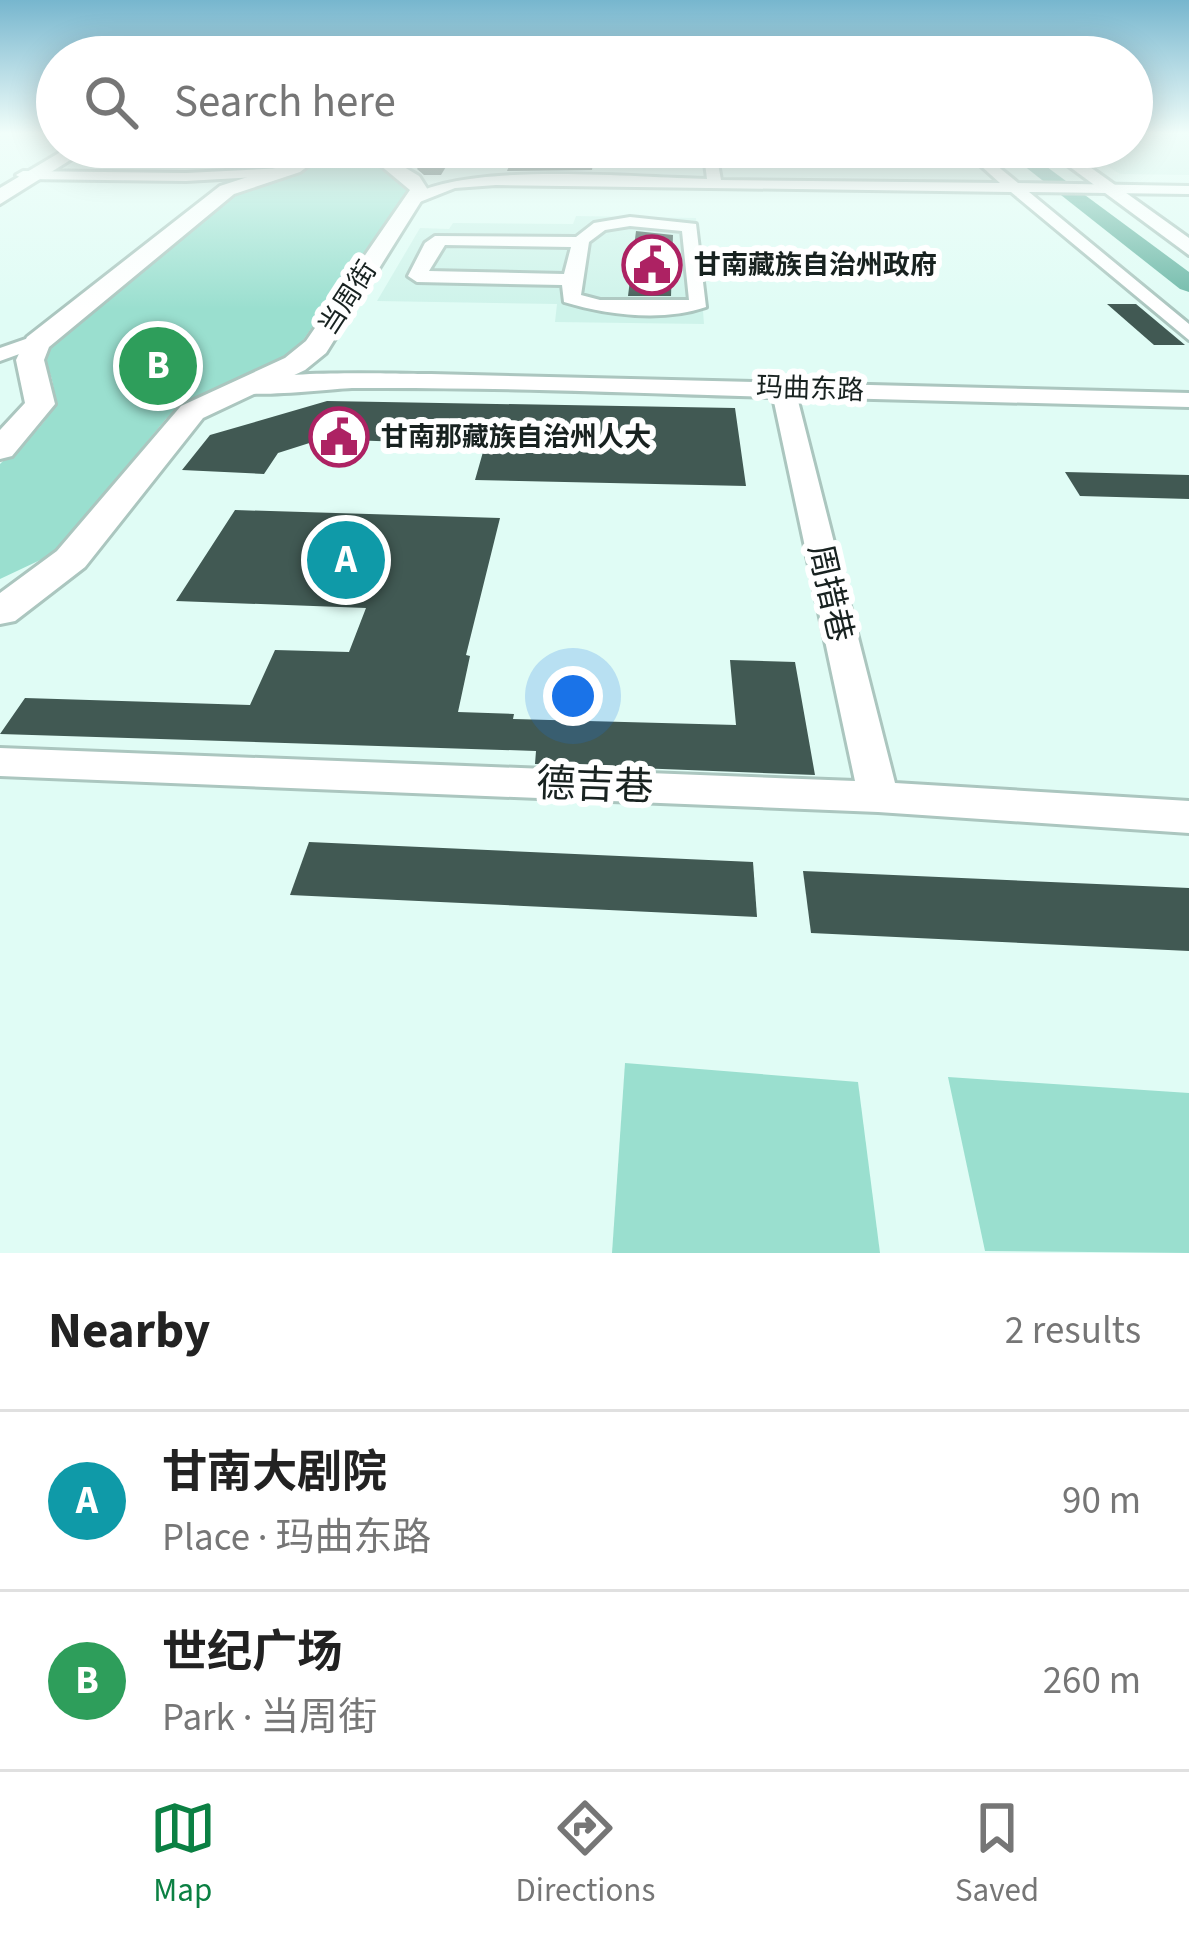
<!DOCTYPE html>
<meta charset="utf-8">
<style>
:root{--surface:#fff;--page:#f2f2f2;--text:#222;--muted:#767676;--line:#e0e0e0;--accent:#0b8043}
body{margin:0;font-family:"Source Sans 3","Noto Sans SC",sans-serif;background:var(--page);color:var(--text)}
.you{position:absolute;left:573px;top:696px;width:42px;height:42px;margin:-30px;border:9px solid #fff;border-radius:50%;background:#1a73e8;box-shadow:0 0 0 18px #1a73e833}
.badge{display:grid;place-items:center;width:78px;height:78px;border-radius:50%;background:var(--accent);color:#fff;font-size:39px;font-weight:700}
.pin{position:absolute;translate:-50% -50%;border:6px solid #fff;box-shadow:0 3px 12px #0006}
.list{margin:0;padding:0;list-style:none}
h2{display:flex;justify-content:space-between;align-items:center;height:156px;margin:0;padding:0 48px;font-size:51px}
h2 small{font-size:39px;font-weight:400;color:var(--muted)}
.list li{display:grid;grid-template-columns:78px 1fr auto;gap:36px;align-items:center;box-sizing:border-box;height:180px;padding:0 48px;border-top:3px solid var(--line)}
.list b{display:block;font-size:45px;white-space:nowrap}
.list p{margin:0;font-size:39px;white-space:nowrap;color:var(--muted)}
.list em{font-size:39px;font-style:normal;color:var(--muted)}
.icon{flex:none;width:66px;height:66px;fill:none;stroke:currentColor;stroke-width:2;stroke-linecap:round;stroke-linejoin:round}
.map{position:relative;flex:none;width:1189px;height:1253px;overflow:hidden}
.search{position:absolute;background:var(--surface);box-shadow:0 6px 30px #0003;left:36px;right:36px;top:36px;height:132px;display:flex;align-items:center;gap:30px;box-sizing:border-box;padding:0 42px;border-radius:66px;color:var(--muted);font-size:45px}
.sheet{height:516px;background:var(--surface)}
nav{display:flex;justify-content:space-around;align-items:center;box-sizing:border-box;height:168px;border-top:3px solid var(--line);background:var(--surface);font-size:33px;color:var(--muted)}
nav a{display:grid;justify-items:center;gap:6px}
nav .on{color:var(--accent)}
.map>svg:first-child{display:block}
.built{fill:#cef3ea}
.green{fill:#9adfcf}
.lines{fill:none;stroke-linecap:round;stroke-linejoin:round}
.river{fill:#6db8a7;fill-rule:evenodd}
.building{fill:#415953}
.minor-casing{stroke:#abc6bf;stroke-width:6}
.major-casing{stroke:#abc6bf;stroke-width:6}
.highway-casing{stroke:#abc6bf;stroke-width:6}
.minor{fill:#fff;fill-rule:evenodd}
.major{fill:#fff;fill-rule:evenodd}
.highway{fill:#fff;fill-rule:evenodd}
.labels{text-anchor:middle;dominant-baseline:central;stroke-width:12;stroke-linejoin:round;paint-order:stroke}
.far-poi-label{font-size:27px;font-weight:bold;fill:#182220;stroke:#fff;text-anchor:start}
.far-street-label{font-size:27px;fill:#182220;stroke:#fff}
.street-label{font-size:33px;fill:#182220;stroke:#fff}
.near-street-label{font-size:39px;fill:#182220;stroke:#fff}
</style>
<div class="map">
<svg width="1189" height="1253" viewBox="0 0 1189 1253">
<rect width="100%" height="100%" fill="#e0fcf5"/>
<!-- built -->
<g class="built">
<path d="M1132,134H1189V175L1120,174L1078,147H1132Z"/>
<path d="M576,216L696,218L704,324L555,322L557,304L377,301L420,228L449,229L453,223L573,224Z"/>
</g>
<!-- green -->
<g class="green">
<path d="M333,147H394L379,167L407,191L297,349L262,371L193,399L166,419L53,554L0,579V464C35,431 71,413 45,362L51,344L231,193L309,166Z"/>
<path d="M625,1063L858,1082L880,1253H612Z"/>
<path d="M948,1077L1189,1093V1253L985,1251Z"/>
</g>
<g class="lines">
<!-- river -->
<path class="river" d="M1000,147H1020L1189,272V292L1180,289Z"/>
</g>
<!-- building -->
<g class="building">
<path d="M432,147H458L441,175H424L417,169Z"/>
<path d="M516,149L595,150L592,170L507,171Z"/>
<path d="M636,231L673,235L671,296H628Z"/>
<path d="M1107,304H1136L1185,345H1154Z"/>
<path d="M327,401L735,408L746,486L475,480L485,445L322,439L278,453L264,474L182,470L210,435Z"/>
<path d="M1065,472L1189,475V499L1080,496Z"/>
<path d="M235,510L500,518L466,655L470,656L458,712L514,714L513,719L736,725L730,660L795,662L815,775L535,764L536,751L0,734L25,698L250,705L275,650L349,652L366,608L176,601Z"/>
<path d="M309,842L753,862L757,917L290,895Z"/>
<path d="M803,871L1189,888V951L811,933Z"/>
</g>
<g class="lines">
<defs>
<g id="minor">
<path d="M703,147H715L721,180L1000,183L960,147H974L1018,183L1189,186V194L1029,192L1189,324V340L1011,192L496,185L455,188L412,205L404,200C461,160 634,178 707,179Z"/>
<path d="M284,168L289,175L186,181L23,179L16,175L23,171L186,173Z"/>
<path d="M630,217L696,224L706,307C663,322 607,315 564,302L562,285L417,282L408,276L425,243L435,236L576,237L594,223ZM630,226L682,231L689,300H600L581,295L589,242L605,230ZM445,245L571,247L564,274L429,271Z"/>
<path d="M40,334L47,336V344L0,361V348Z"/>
<path d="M431,374L1189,393V407L797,397L895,783L1189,801V833L878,812L0,776V748L855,781L773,397C633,393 492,387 352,388C327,389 239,400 226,389C252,368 391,374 431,374Z"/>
</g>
<g id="major">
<path d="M314,147H333L300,172L234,194L49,347L44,360L55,404L12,456L0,459V430L25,403L16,360L27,337L220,186L288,164Z"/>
<path d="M394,147H410L399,164L419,176L428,190L326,353L305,370L203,418L85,567L15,621L0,624V593L57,551L181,406L285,358L306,341L410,190L380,165Z"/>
<path d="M1043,147H1062L1189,238V255Z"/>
</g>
<path id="highway" d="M69,147H91L0,204V188Z"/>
</defs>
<!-- minor casing -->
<use href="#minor" class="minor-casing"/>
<!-- major casing -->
<use href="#major" class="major-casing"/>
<!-- highway casing -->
<use href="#highway" class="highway-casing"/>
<!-- minor -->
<use href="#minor" class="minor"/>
<!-- major -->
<use href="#major" class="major"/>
<!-- highway -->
<use href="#highway" class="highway"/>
</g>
<!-- sky -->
<linearGradient id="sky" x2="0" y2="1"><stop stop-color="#77b6ce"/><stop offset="0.43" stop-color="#f1fefa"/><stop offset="1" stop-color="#f1fefa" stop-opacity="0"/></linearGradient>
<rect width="1189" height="309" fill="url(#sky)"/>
<!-- icons -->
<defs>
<symbol id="civic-ring" viewBox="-11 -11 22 22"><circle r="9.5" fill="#fff" stroke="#ad2263" stroke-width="1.5"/><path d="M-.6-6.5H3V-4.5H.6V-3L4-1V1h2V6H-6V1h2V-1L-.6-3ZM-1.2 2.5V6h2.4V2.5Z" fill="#ad2263"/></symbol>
</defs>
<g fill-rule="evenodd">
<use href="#civic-ring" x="619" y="232" width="66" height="66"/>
<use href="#civic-ring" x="306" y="404" width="66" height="66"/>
</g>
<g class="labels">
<!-- far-poi labels -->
<g class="far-poi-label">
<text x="694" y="265">甘南藏族自治州政府</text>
<text x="381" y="437">甘南那藏族自治州人大</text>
</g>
<!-- far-street labels -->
<g class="far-street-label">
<text transform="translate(348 298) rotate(-57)">当周街</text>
<text transform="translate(810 389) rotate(2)">玛曲东路</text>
</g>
<!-- street labels -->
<g class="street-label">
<text transform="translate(830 593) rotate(77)">周措巷</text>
</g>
<!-- near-street labels -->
<g class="near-street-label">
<text transform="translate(595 786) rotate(2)">德吉巷</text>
</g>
</g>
</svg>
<div class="you"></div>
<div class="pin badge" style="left:346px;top:560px;background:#0f9aa8">A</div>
<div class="pin badge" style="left:158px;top:366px;background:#2e9e5b">B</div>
<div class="search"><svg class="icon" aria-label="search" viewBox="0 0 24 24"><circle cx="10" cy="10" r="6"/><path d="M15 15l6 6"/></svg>Search here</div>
</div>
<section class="sheet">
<h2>Nearby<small>2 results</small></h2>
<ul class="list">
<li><span class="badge" style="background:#0f9aa8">A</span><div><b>甘南大剧院</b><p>Place · 玛曲东路</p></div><em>90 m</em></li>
<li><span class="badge" style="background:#2e9e5b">B</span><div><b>世纪广场</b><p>Park · 当周街</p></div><em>260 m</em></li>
</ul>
</section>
<nav>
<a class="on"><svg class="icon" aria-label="map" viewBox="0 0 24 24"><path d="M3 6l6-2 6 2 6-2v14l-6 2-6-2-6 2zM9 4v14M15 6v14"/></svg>Map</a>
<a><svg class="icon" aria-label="directions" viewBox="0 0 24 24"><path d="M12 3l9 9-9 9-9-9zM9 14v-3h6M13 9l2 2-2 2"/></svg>Directions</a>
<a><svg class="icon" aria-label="saved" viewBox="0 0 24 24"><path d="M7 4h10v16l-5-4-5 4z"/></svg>Saved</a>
</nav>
